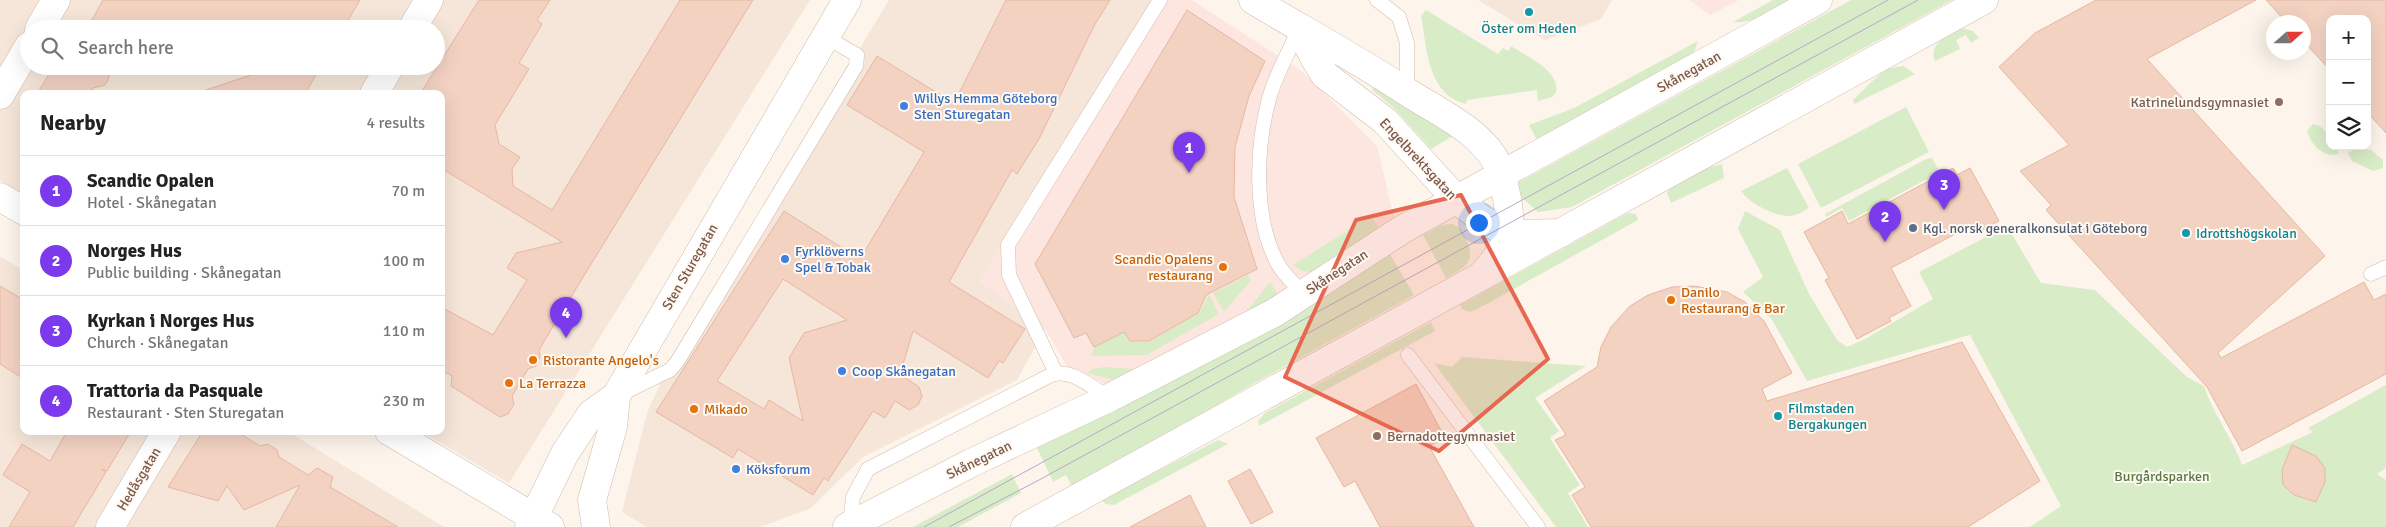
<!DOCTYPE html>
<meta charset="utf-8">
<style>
:root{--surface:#fff;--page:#f2f2f2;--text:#222;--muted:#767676;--line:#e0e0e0;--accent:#7c3aed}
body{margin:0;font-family:Signika,sans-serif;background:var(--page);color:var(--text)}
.controls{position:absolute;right:15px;top:15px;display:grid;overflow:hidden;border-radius:10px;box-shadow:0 5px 20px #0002}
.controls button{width:45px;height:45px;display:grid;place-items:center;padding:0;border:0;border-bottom:1px solid var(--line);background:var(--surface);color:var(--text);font:25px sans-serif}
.compass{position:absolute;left:2266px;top:15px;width:45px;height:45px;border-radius:50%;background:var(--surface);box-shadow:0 5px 20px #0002;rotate:69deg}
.you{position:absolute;left:1478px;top:222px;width:18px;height:18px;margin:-12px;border:4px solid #fff;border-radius:50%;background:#1a73e8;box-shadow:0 0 0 8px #1a73e833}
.badge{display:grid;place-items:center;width:32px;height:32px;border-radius:50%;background:var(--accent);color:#fff;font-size:16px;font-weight:700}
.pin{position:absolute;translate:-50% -41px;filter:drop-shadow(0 1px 2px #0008)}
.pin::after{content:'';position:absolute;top:26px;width:18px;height:15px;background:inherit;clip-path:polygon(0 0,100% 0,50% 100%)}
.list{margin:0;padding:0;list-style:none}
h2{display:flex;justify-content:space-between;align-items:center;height:65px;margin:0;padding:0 20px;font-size:21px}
h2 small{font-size:16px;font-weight:400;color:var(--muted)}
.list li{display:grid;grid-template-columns:32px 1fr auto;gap:15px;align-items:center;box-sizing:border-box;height:70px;padding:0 20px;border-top:1px solid var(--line)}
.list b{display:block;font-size:19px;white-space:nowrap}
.list p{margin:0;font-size:16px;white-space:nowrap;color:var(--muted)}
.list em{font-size:16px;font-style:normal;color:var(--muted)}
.icon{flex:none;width:28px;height:28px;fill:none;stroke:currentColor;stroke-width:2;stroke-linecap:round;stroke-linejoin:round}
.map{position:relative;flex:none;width:2386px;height:527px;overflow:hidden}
.search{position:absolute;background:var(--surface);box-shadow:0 5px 20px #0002;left:20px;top:20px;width:425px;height:55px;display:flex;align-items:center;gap:12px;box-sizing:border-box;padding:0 18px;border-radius:28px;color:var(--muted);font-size:19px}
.panel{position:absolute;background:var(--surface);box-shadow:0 5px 20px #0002;left:20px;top:90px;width:425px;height:345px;border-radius:10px}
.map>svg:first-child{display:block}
.residential{fill:#f5e6d9;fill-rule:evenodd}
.commercial{fill:#fde6df}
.green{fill:#d9ecc8}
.building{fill:#f3d2c2;stroke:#e6b7a2;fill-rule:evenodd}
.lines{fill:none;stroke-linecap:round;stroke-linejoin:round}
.service-casing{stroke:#d1bbaf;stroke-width:15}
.minor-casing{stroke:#d1bbaf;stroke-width:29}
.tertiary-casing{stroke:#d1bbaf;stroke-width:29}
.secondary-casing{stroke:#d6beaf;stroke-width:29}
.service{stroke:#fff;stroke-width:14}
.minor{stroke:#fff;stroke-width:28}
.tertiary{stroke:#fff;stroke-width:28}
.secondary{stroke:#fff;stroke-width:28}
.tram{stroke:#b7a7c9;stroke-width:1}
.marked{fill:#e76750;fill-opacity:0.2;stroke:#e76750;stroke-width:4;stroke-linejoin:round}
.culture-dot{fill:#0f9aa8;stroke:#fff9f2;stroke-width:2}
.education-dot{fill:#8d6e63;stroke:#fff9f2;stroke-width:2}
.shop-dot{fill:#3f7fe0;stroke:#fff9f2;stroke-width:2}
.service-dot{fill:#5c6f8a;stroke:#fff9f2;stroke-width:2}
.food-dot{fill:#e8710a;stroke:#fff9f2;stroke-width:2}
.labels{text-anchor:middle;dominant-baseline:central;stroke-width:4;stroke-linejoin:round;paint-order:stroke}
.culture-label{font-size:14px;fill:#0d838f;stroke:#fff9f2;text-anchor:start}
.street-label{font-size:14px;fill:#7a594d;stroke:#fff9f2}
.shop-label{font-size:14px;fill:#366cbe;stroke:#fff9f2;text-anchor:start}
.education-label{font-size:14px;fill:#785e54;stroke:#fff9f2;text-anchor:end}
.service-label{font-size:14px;fill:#4e5e75;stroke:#fff9f2;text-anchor:start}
.food-label{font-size:14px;fill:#c56008;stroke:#fff9f2;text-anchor:start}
.park-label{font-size:14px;fill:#567a41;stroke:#fff9f2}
</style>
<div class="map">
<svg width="2386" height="527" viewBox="0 0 2386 527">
<rect width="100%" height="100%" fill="#fdf5eb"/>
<!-- residential -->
<g class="residential">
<path d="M0,0H810L509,483L420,431H441V94H24V194L0,180ZM29,29H436V66H29Z"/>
<path d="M889,0H1152L980,281L1045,329L1017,380L863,457L811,508L761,527H647L622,512L647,413L667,368Z"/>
<path d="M1478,0H1612L1601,19L1545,40Z"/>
<path d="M0,256L24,271V431H287L444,527H0Z"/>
</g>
<!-- commercial -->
<g class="commercial">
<path d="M1152,0H1192L1303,72L1377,146L1396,226L1115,389L1067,366L1045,329L980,281Z"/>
<path d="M1689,0H1739L1710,15Z"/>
</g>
<!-- green -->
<g class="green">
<path d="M1773,0H1792C1774,10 1754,24 1733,22Z"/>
<path d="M1851,0H1952L1572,207L1538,212L1520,196L1516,184Z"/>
<path d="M1426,10L1498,54L1503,48L1508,51L1511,46C1526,56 1561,71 1556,93L1552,97L1538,101L1537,90L1467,100L1466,104C1427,94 1427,48 1421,16Z"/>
<path d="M1962,28L1973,31L1979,38L1971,43L1966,35L1956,40L1960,49L1935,61C1928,44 1948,34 1962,28Z"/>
<path d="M1698,41L1694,52L1688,57L1537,140L1529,125L1574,108Z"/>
<path d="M1903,66L1915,74L1854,104L1853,100L1885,69Z"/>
<path d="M1375,86L1453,136L1431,149L1394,108L1372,90Z"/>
<path d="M1906,107L1929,152L1821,208L1798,164Z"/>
<path d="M2313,124L2320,126L2330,136V146H2338V154C2323,158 2311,144 2307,131Z"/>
<path d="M2357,148L2371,150L2383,160V168L2373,171L2352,161L2348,153Z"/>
<path d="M1932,158L1940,172L1849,221L1842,208L1826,217L1825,214L1926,159Z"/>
<path d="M1722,164L1724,178L1671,203L1667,193C1672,179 1709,167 1722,164Z"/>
<path d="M1787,168L1808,206L1809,208C1803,212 1797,215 1790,216C1774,216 1750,204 1741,191Z"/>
<path d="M1745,211L1780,230L1809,294L1837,340L1847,347L1865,339L1933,299L1919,272L2007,226L2041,283L2095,290L2187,377L2204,386C2213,414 2232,437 2242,465L2313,432L2308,428L2386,385V468L2377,474L2386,480V527H2030L2061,506L1970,335L1807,381L1771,318L1743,292L1763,277L1738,229Z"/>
<path d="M1628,213L1636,214L1638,220L1485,305L1470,312L1462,309L1460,305Z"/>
<path d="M1371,216L1381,231L1315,272L1302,271L1293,265Z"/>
<path d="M1453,224C1461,228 1462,232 1466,239C1477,261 1465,268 1446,278L1423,235L1442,225Z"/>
<path d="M1388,251L1414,295L1246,388L1073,489L1066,475L1053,482L1035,444L1107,414L1304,308Z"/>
<path d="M1248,275L1251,280L1224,312L1213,293Z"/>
<path d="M1270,282L1277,293V299L1245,313Z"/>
<path d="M1209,294L1219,314L1152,352L1147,355L1092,356L1094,347L1124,332L1129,341L1149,342L1199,313Z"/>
<path d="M1431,322L1435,331L1259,426L1258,421L1265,413Z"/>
<path d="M1462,357L1586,366L1535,398L1559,431L1550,438L1580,485L1568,493L1588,527H1556L1434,363L1452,367Z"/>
<path d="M1104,367L1139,369L1114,380L1087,373L1092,369Z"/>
<path d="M1218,440L1228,444L1114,505L1106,504L1101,500Z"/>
<path d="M1012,474L1021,493L958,527H913Z"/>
</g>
<!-- building -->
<g class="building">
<path d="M103,0H360L343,29H87Z"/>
<path d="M479,0H550L537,20L542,24L519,63L529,69L495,125L499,144L520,157L512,169L513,186L552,210L680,0H753L555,323L539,350L540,357L536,366L528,369L512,396L514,404L508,414L500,417L451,386L452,376L441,370V307L493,335L527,280L507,268L516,253L562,242L441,168V94H420Z"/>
<path d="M1006,0H1110L1094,26L1039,139L1017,174L1012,170L949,282L1025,329L1003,363L999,361L988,378L913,331L900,374L919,387L922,396L918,405L909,410L895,401L885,418L873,411L828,481L824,478L813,495L738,449L733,458L656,412L784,211L860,259L924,152L847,105L877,56L954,103ZM783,279L847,320L804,333L789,358L803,421L769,400L764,409L717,381Z"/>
<path d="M2096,0H2256L2147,59L2325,256L2218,353L2221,358L2364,282L2374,300L2386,294V374L2242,451L2207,387L2046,210L2051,205L2020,171L2069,145L1999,67L2035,33Z"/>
<path d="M2266,0H2386V133L2367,112V19H2330V70L2304,42V22H2286Z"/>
<path d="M1187,10L1265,61L1249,96L1235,147L1234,197L1257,269L1206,295L1198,313L1149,341H1130L1124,332L1094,347L1086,333L1074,338L1035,264Z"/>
<path d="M54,66H108L109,78L105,85L93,88L90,94H37Z"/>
<path d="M256,66H321L305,94H206V90L251,75Z"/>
<path d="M1953,168L1957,175L1970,168L1999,221L1980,231L1976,223L1891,268L1911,306L1889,318L1891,321L1857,339L1825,280L1829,278L1804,232L1842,211L1848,224Z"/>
<path d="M0,286L24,300V379L0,364Z"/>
<path d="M1694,286L1727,292L1745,302L1764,321L1792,373L1762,389L1767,401L1962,342L2040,481L1968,527H1591L1572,495L1585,487L1555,440L1566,435L1544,401L1597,367L1601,347L1611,327L1630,306L1648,295L1672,287Z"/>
<path d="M1416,384L1445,438L1429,446L1474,527H1380L1355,481L1344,487L1316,438Z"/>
<path d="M67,431H131L107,471L101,469L106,472L73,527H9L30,492L3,475L22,444L50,461Z"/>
<path d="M203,431H236L260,446L268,444L277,450L279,457L308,475L317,468L333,477L330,487L398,527H276L300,485L244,510L227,486L218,501L168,487Z"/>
<path d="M2292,445L2316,456L2325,468V482L2316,502L2294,495L2283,485L2282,470Z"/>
<path d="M1250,469L1273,512L1251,524L1228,481Z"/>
<path d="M1190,495L1206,527H1130Z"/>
</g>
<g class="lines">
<defs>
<g id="service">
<path d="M1377,0L1399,17L1407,43V93"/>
<path d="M1299,28C1290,51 1275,75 1269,99C1256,147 1253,219 1278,264C1284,275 1295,284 1303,294"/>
<path d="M2371,274L2386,267"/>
<path d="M1408,355L1538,527"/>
<path d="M1056,373L1009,275L1008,245L1160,0"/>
<path d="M621,394L670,370L677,362L856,66L857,55L824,36"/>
<path d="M850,525L853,497L868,469L1049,376C1070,366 1092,388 1109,398"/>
</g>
<g id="minor">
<path d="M39,29L56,0"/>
<path d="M412,29L429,0"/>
<path d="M374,94L390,66"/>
<path d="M0,95L29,46"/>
<path d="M110,527L167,431"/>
<path d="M529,527L565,453L591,414L616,396L847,0"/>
<path d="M596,527L592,500L613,427L616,396"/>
</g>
<g id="tertiary">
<path d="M1253,0C1303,30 1355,58 1404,90C1437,112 1490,133 1502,176C1504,183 1505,191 1507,198C1514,236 1506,249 1481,276"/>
<path d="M1299,28L1315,59L1325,75L1385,121L1457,200L1483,220L1510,234L1561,233"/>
<path d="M0,197L24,211"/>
<path d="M389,431L550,527"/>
</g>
<g id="secondary">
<path d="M847,527L971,463L1109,398L1274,313L1403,229L1818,0"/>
<path d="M1025,527L1984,0"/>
</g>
</defs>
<!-- service casing -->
<use href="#service" class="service-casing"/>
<!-- minor casing -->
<use href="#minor" class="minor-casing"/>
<!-- tertiary casing -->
<use href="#tertiary" class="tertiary-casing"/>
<!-- secondary casing -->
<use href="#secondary" class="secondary-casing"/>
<!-- service -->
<use href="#service" class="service"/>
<!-- minor -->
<use href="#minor" class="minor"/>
<!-- tertiary -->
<use href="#tertiary" class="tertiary"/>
<!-- secondary -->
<use href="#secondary" class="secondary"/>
<!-- tram -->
<g class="tram">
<path d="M924,527L1888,0"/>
<path d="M949,527L1039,480L1918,0"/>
</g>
</g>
<!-- marked area -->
<path class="marked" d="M1461,195L1548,359L1439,451L1285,377L1356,220Z"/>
<!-- markers -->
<g class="culture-dot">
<circle cx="1529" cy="12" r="5"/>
<circle cx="2186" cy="233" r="5"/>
<circle cx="1778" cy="416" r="5"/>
</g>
<g class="education-dot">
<circle cx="2279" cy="102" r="5"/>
<circle cx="1377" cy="436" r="5"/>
</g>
<g class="shop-dot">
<circle cx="904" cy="106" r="5"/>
<circle cx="785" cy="259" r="5"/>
<circle cx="842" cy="371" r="5"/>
<circle cx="736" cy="469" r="5"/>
</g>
<circle class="service-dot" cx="1913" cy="228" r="5"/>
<g class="food-dot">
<circle cx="1223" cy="267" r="5"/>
<circle cx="1671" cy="300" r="5"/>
<circle cx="533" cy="360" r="5"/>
<circle cx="509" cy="383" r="5"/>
<circle cx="694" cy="409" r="5"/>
</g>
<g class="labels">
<!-- culture labels -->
<g class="culture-label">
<text x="1529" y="28" text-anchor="middle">Öster om Heden</text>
<text x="2196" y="233">Idrottshögskolan</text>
<text x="1788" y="408">Filmstaden<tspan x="1788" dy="16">Bergakungen</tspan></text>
</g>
<!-- street labels -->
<g class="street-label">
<text transform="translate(1689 72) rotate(-29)">Skånegatan</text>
<text transform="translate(1418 159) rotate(47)">Engelbrektsgatan</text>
<text transform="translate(690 267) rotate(-60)">Sten Sturegatan</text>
<text transform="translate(1337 272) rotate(-33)">Skånegatan</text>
<text transform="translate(979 460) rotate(-26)">Skånegatan</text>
<text transform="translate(139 479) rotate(-59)">Hedåsgatan</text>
</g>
<!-- shop labels -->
<g class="shop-label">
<text x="914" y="98">Willys Hemma Göteborg<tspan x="914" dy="16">Sten Sturegatan</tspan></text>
<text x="795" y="251">Fyrklöverns<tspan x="795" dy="16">Spel &amp; Tobak</tspan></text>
<text x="852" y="371">Coop Skånegatan</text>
<text x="746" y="469">Köksforum</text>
</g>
<!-- education labels -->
<g class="education-label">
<text x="2269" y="102">Katrinelundsgymnasiet</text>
<text x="1387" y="436" text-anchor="start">Bernadottegymnasiet</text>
</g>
<!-- service labels -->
<g class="service-label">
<text x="1923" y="228">Kgl. norsk generalkonsulat i Göteborg</text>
</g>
<!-- food labels -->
<g class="food-label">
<text x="1213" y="259" text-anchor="end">Scandic Opalens<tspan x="1213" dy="16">restaurang</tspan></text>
<text x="1681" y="292">Danilo<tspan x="1681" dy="16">Restaurang &amp; Bar</tspan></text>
<text x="543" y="360">Ristorante Angelo's</text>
<text x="519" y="383">La Terrazza</text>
<text x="704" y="409">Mikado</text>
</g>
<!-- park labels -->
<g class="park-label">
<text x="2162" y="476">Burgårdsparken</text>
</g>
</g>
</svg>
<div class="controls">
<button>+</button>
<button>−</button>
<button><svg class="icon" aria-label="layers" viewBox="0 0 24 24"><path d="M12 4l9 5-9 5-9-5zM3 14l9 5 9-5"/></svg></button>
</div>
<svg class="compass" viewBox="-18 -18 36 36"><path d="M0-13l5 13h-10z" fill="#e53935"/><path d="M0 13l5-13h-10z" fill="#767676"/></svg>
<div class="you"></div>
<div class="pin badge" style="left:1189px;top:173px">1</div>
<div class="pin badge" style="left:1885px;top:242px">2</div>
<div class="pin badge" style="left:1944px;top:210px">3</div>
<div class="pin badge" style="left:566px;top:338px">4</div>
<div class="search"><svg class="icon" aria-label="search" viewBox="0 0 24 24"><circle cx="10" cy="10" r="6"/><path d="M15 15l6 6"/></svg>Search here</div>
<section class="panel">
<h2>Nearby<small>4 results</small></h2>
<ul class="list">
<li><span class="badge">1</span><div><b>Scandic Opalen</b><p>Hotel · Skånegatan</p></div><em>70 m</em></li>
<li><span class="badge">2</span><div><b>Norges Hus</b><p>Public building · Skånegatan</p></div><em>100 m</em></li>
<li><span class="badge">3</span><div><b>Kyrkan i Norges Hus</b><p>Church · Skånegatan</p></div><em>110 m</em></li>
<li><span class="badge">4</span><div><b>Trattoria da Pasquale</b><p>Restaurant · Sten Sturegatan</p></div><em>230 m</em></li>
</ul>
</section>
</div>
